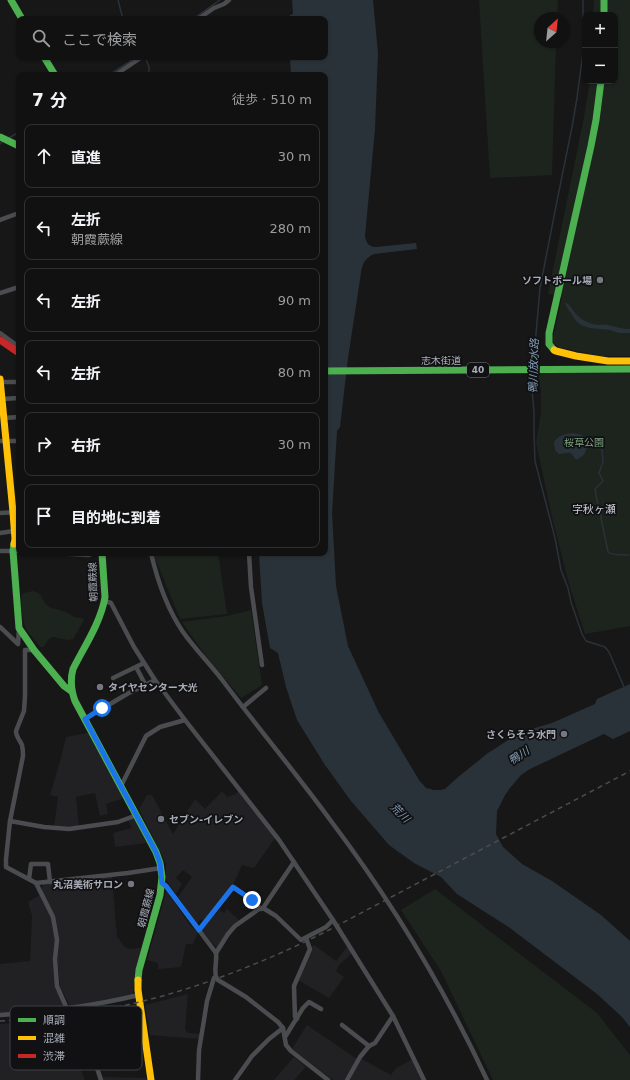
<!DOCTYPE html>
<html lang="ja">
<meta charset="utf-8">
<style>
:root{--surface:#111;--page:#1e1f1f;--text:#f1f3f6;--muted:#9c9d9f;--line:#303131}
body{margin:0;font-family:"DejaVu Sans","Noto Sans JP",sans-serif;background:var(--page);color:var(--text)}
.controls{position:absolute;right:12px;top:12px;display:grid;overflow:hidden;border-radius:8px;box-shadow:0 1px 3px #0004}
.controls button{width:36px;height:36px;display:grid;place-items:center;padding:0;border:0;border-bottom:1px solid var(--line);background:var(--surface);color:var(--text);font:20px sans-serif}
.compass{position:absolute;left:534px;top:12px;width:36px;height:36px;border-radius:50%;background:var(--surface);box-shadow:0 1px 3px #0004;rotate:27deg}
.stop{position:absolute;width:12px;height:12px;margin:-9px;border:3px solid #1a73e8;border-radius:50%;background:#fff}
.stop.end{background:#1a73e8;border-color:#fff;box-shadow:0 1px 4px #0008}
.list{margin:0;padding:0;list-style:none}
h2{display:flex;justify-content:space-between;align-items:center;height:52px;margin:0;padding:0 16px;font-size:17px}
h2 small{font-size:13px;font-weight:400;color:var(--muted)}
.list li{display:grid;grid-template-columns:26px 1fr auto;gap:12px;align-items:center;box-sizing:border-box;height:64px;margin:0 8px 8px;padding:0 8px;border:1px solid var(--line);border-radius:8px}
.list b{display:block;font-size:15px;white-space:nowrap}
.list p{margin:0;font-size:13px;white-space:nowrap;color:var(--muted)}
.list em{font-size:13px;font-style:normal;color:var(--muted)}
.icon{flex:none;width:22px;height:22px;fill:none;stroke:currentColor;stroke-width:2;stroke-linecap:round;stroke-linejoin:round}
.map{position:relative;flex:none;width:630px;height:1080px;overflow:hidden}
.search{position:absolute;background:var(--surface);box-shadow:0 1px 3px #0004;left:16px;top:16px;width:312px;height:44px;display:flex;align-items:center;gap:10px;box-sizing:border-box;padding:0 14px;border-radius:8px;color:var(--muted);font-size:15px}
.panel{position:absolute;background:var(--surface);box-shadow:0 1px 3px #0004;left:16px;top:72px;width:312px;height:484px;border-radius:8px}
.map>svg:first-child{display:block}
.built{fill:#212123}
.green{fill:#1d241e}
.water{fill:#2a3239}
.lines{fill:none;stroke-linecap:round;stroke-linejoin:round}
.stream{stroke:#2a3239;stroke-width:1.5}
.street{stroke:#4b4c50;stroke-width:4.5}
.fast{stroke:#4caf50;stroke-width:7}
.slow{stroke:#ffc107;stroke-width:7}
.jam{stroke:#c62828;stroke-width:7}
.rail{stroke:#4b4c4f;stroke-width:1.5;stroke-dasharray:5 4;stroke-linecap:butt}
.route{stroke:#1a73e8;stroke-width:5}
.poi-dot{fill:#757880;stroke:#111113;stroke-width:1.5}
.labels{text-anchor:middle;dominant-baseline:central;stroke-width:3.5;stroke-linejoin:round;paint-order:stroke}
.shield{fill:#111113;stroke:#7b7e86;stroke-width:1}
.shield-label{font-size:9px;font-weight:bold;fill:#a8adb8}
.poi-label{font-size:10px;font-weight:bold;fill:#a8adb8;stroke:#111113;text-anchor:end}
.street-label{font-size:10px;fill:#a8adb8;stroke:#111113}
.park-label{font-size:10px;fill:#7fa381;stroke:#111113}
.water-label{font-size:11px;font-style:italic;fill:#7f9bb3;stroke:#111113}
.neighbourhood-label{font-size:11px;fill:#c9ccd4;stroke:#111113}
.key{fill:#111113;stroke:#3e4045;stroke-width:1}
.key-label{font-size:11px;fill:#a8adb8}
</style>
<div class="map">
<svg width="630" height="1080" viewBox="0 0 630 1080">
<rect width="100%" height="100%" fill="#171717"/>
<!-- built -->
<g class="built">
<path d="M88,733L124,798L106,804L108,814L100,816L95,793L76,797L79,827H54L58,797L50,795L61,758L66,737Z"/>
<path d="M222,791L227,797L236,794L238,791L275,838L254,868L242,865L232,887L204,922L201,919L197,924L178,897L192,877L183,870L176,878L182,884L176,894L166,880V864L161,853L139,809L147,795H152L173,834L195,799L205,809Z"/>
<path d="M134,818L147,843L115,847L113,833L132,828L128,820Z"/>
<path d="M112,876L117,937L124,946L128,949L141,948L135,971L133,995L70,1007L60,986L53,916L41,892L43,884Z"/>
<path d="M166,892H167L190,925L198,933L193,944H186L181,967L158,969V963L147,960Z"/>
<path d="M40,895L51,918L55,940L56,987L63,1007L0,1013V964L30,961L32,916L28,902Z"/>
<path d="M227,909L240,921L217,948L201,930L219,910L224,913Z"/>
<path d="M314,945L336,961L348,946L352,953L340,964L336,971L344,977L329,998L298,980L312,947Z"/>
<path d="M188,994L185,1029L188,1033L201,1034L200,1039L150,1035L145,1005Z"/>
<path d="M60,1021L85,1080H0V1024Z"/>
<path d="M307,1025L357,1059L344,1080H333L292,1049Z"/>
<path d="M294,1057L306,1067L294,1080H274Z"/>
<path d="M360,1058L391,1075L396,1068L413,1059L423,1080H348Z"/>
<path d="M102,1077L146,1078L147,1080H103Z"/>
</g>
<!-- green -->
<g class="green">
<path d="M479,0H558L557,18H540V42H556L552,175L490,178Z"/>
<path d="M594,0H630V356H600L558,347L553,342V338L562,297L548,294L584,117L590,81H615V15H593Z"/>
<path d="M611,371H630V626L585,634L569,584L553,521L536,443L541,412V390L537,372L554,373Z"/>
<path d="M153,553H218L227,614L180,619Z"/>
<path d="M33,591L40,594C48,611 50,606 65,612C73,615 72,618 82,618L84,620L73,639L69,640L52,637L49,639L43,647H40C36,641 30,635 26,629C23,623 19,599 23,593Z"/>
<path d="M251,610L262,685L241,698L206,656L182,622L227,616Z"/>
<path d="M435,889L597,1013L630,1055V1080H493L441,971L401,910Z"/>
</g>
<!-- water -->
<g class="water">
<path d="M292,0H373L378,53L375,129L365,236C366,243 369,247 376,247L416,243L417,249L374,254C365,258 362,264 361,273L348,358L340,427L337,431L332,513L336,586L348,646L379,713L419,780L426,788L434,790H440L445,789L457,778L488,753L510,739L535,728L552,723L595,704L597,699L630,684V731L613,739L604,734L530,769L521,775L510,788L505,795L497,811L496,834L503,847L522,864L552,881L601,915L630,941V1027L622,1017L597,994L510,928L457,894L441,877L414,863L389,845L351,801L325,765L297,720L286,687L278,653L270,648L262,603L259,553H325V75H291L290,57H325V19H289L290,15L293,14Z"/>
<path d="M566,303C572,306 573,312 579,317C584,321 592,325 599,325C602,325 605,324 608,325C616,327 622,329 630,329V333H619L610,330L590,328L581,325L576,321L565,304Z"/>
<path d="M573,433L582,435L587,441C587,451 586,455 576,460C569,450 571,453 559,454L555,450L554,442C559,435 565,434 573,433Z"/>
</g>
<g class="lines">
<!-- stream -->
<g class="stream">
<path d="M118,0L123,19"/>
<path d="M193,19L220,0"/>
<path d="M145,57L149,67V75"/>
<path d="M109,75L137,57"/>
<path d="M9,138L19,132"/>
<path d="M0,144L2,142"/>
<path d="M533,368L540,288L557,201L572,127L577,98L583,52V0"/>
<path d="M533,372L532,390L534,412V433L535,461L555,538L561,570L568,588L571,602L582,634L586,641L605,647L609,652L624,687"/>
<path d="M598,505L595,489L603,481L599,473L603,462L602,449"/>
<path d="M600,513L608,552C614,556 622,555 629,555"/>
</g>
<!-- street -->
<g class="street">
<path d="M198,19L214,8L224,4L229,0"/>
<path d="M115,75L142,57"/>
<path d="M0,220L19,213"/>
<path d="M0,293L19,287"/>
<path d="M0,333L19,347"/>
<path d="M0,382H19"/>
<path d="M2,399L19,398"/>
<path d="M4,418L19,417"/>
<path d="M0,441H19"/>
<path d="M0,513L19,512"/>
<path d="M0,533L14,531"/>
<path d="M0,551H19"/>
<path d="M53,553L88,555L94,553"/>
<path d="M151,553C157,579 168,610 183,632C195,649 210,664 223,681C258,728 296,773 331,821C392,902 444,988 487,1080"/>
<path d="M249,553L251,587L262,665"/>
<path d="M105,601L111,603L134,647L155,680L185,720L279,840L333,920L393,1016L424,1080"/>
<path d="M0,627L18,644L19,629"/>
<path d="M34,650H25V696L24,711L16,731C16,737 20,740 22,745C23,749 23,752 23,756L10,821L6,859V867L36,883L128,873L161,868"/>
<path d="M136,667L145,684"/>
<path d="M113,678L144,663"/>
<path d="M243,707L266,688"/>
<path d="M85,719L127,694L155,680"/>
<path d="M121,786L146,736L160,727L185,720"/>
<path d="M10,821L44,827L69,829L118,822L137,815"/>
<path d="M29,879L31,864H48L50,882"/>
<path d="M36,883L53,917L57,940L55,959L57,986L67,1009L94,1059L101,1080"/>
<path d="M162,883L166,886L216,953C217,961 214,969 216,977L214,978L207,1001L204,1020L199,1050L198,1080"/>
<path d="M263,908L276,916L301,940L326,927L333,920"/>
<path d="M199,930L233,887L252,900L261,909"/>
<path d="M216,953L228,934L235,926L259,909L263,908L294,862"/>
<path d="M216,977L218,980L246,997L278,1022L283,1028L286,1045L291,1051L328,1080"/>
<path d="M0,1015C47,1012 93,1006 139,995"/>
<path d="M297,1019L295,1017L294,986L310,949L306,938"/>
<path d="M342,1025L369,1046"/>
<path d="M285,1037L303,1008L309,1002L321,1009"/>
<path d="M235,1080L252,1056L269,1039L283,1028"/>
<path d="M347,1080L360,1057L369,1046L375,1043L393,1016"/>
</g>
<!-- fast -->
<g class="fast">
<path d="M11,0L22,19"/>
<path d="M604,0V15"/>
<path d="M44,57L55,75"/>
<path d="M0,137L19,146"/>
<path d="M554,350L549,344V333L591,146L596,120L601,81"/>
<path d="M325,371L630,369"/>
<path d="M14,544L13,551L19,628L34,650L64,686L71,691"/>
<path d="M102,553L105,597C101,622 84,647 73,669C70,680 71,690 75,701L156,852L160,863L162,877L160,895L139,970L138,980"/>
</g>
<!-- slow -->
<g class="slow">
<path d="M554,350L556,351L576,356L608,361H630"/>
<path d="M0,379L13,512L15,539L14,544"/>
<path d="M138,980V990L151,1080"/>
</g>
<!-- jam -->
<path class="jam" d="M0,340L19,353"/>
<!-- rail -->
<path class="rail" d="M0,1021C21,1020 42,1019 63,1016C156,1005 245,972 327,931L630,771"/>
</g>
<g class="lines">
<!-- route -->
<path class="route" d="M102,708L85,719L156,852L160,863L162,883L166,886L199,930L233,887L252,900"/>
</g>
<!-- markers -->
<g class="poi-dot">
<circle cx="600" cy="280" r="4"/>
<circle cx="100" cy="687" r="4"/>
<circle cx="564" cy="734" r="4"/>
<circle cx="161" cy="819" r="4"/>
<circle cx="131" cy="884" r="4"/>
</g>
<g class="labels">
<!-- shield labels -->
<rect class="shield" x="467" y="363" width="22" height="14" rx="3"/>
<g class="shield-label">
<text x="478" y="370">40</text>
</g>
<!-- poi labels -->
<g class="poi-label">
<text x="592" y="280">ソフトボール場</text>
<text x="108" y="687" text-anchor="start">タイヤセンター大光</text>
<text x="556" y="734">さくらそう水門</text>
<text x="169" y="819" text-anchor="start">セブン-イレブン</text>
<text x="123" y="884">丸沼美術サロン</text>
</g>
<!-- street labels -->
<g class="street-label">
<text x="441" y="360">志木街道</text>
<text transform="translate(93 582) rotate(-92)">朝霞蕨線</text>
<text transform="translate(146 908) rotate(-76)">朝霞蕨線</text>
</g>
<!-- park labels -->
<g class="park-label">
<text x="584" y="442">桜草公園</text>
</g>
<!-- water labels -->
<g class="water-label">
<text transform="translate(534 366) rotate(-88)">鴨川放水路</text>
<text transform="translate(519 756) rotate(-34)">鴨川</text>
<text transform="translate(400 813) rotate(45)">荒川</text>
</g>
<!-- neighbourhood labels -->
<g class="neighbourhood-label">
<text x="594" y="509">字秋ヶ瀬</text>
</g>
</g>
<!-- legend -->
<rect x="10" y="1006" width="132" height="64" rx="6" class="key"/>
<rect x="18" y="1018" width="18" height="4" fill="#4caf50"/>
<rect x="18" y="1036" width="18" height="4" fill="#ffc107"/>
<rect x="18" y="1054" width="18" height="4" fill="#c62828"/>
<g class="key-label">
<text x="43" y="1024">順調</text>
<text x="43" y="1042">混雑</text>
<text x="43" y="1060">渋滞</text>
</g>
</svg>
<div class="controls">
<button>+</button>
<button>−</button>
</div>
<svg class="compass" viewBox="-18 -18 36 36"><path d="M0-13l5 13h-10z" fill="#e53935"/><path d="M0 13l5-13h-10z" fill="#9c9d9f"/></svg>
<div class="stop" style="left:102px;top:708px"></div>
<div class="stop end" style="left:252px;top:900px"></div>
<div class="search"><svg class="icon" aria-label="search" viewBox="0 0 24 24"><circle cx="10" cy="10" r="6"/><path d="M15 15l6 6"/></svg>ここで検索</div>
<section class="panel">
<h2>7 分<small>徒歩 · 510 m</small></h2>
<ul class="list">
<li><svg class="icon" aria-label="ahead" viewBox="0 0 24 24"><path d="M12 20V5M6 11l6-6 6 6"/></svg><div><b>直進</b></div><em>30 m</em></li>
<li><svg class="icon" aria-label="left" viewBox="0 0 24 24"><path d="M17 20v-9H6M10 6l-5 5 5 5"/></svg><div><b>左折</b><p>朝霞蕨線</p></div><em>280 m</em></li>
<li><svg class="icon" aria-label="left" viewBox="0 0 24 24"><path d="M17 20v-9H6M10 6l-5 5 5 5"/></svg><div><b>左折</b></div><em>90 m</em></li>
<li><svg class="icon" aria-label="left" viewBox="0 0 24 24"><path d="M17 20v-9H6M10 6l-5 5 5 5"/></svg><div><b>左折</b></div><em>80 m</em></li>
<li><svg class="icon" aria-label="right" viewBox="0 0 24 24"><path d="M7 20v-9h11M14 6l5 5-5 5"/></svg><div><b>右折</b></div><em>30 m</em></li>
<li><svg class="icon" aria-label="arrive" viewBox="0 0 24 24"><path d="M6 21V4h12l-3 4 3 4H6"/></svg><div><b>目的地に到着</b></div></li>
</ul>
</section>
</div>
